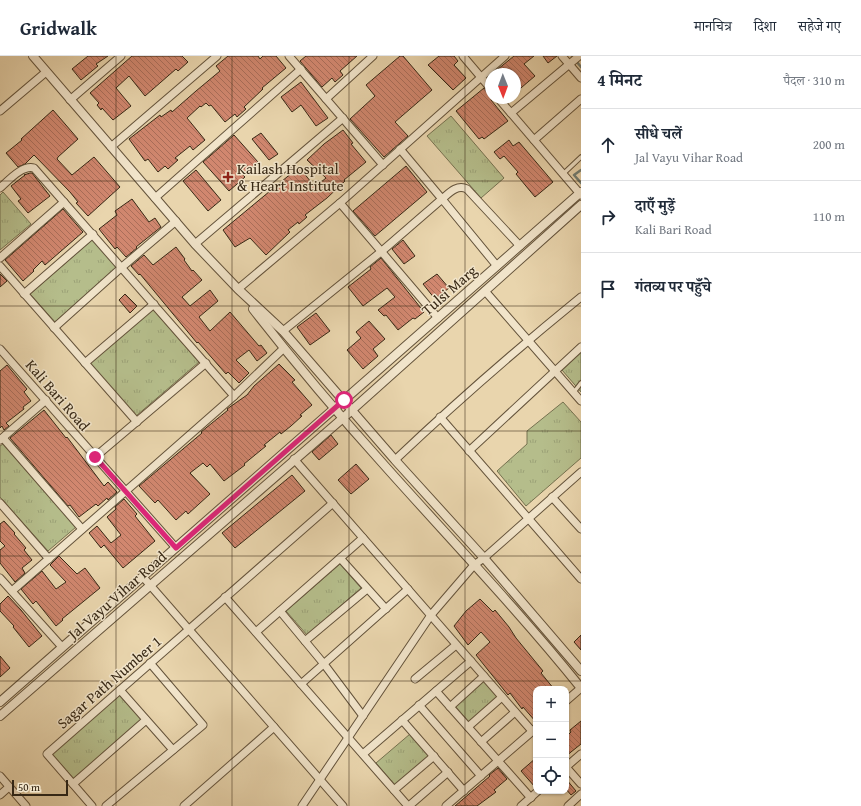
<!DOCTYPE html>
<html lang="hi">
<meta charset="utf-8">
<style>
:root{--surface:#fff;--page:#f2f2f3;--text:#1f2937;--muted:#747a83;--line:#e0e1e3}
body{margin:0;font-family:"Gentium Book Plus","Noto Serif Devanagari",serif;background:var(--page);color:var(--text)}
.controls{position:absolute;right:12px;bottom:12px;display:grid;overflow:hidden;border-radius:8px;box-shadow:0 1px 3px #0004}
.controls button{width:36px;height:36px;display:grid;place-items:center;padding:0;border:0;border-bottom:1px solid var(--line);background:var(--surface);color:var(--text);font:20px sans-serif}
.compass{position:absolute;left:485px;top:12px;width:36px;height:36px;border-radius:50%;background:var(--surface);box-shadow:0 1px 3px #0004;rotate:179deg}
.scale{position:absolute;left:12px;bottom:10px;width:56px;box-sizing:border-box;padding-left:4px;border:2px solid #372815;border-top:0;font-size:11px;line-height:14px;white-space:nowrap;color:#372815;-webkit-text-stroke:3px #f1e4ca;paint-order:stroke}
.stop{position:absolute;width:12px;height:12px;margin:-9px;border:3px solid #db2777;border-radius:50%;background:#fff}
.stop.end{background:#db2777;border-color:#fff;box-shadow:0 1px 4px #0008}
.list{margin:0;padding:0;list-style:none}
h2{display:flex;justify-content:space-between;align-items:center;height:52px;margin:0;padding:0 16px;font-size:17px}
h2 small{font-size:13px;font-weight:400;color:var(--muted)}
.list li{display:grid;grid-template-columns:26px 1fr auto;gap:12px;align-items:center;box-sizing:border-box;height:72px;padding:0 16px;border-top:1px solid var(--line)}
.list b{display:block;font-size:15px;white-space:nowrap}
.list p{margin:0;font-size:13px;white-space:nowrap;color:var(--muted)}
.list em{font-size:13px;font-style:normal;color:var(--muted)}
.icon{flex:none;width:22px;height:22px;fill:none;stroke:currentColor;stroke-width:2;stroke-linecap:round;stroke-linejoin:round}
.map{position:relative;flex:none;width:581px;height:750px;overflow:hidden}
header{display:flex;align-items:center;gap:24px;box-sizing:border-box;height:56px;padding:0 20px;background:var(--surface);border-bottom:1px solid var(--line)}
header strong{font-size:19px}
nav{display:flex;gap:22px;margin-inline-start:auto;font-size:14px}
main{display:flex}
aside{flex:1;background:var(--surface)}
.map>svg:first-child{display:block}
.grass{fill:url(#grass-tufts);stroke:#767250}
.lines{fill:none;stroke-linecap:round;stroke-linejoin:round}
.stream{stroke:#727e74;stroke-width:2.5}
.building{fill:url(#building-back-hatch);stroke:#372815}
.service-casing{stroke:#64533b;stroke-width:5.5}
.minor-casing{stroke:#64533b;stroke-width:9}
.tertiary-casing{stroke:#64533b;stroke-width:10}
.service{stroke:#f1e4ca;stroke-width:3.5}
.minor{stroke:#f1e4ca;stroke-width:7}
.tertiary{stroke:#f1e4ca;stroke-width:8}
.route{stroke:#db2777;stroke-width:5}
.grid{fill:none;stroke:#372815;stroke-width:1;stroke-opacity:0.55}
.poi-dot{fill:#8f2418;stroke:#f1e4ca;stroke-width:1.5}
.labels{text-anchor:middle;dominant-baseline:central;stroke-width:3;stroke-linejoin:round;paint-order:stroke}
.poi-label{font-size:15px;fill:#372815;stroke:#f1e4ca;text-anchor:start}
.street-label{font-size:15px;fill:#372815;stroke:#f1e4ca}
</style>
<header>
<strong>Gridwalk</strong>
<nav><a>मानचित्र</a><a>दिशा</a><a>सहेजे गए</a></nav>
</header>
<main>
<div class="map">
<svg width="581" height="750" viewBox="0 0 581 750">
<defs>
<pattern id="grass-tufts" width="24" height="20" patternUnits="userSpaceOnUse"><rect width="24" height="20" fill="#b5bd8b"/><path d="M3 7l-1-3M5 7V3M7 7l1-3M15 17l-1-3M17 17v-4M19 17l1-3" fill="none" stroke="#9ca277"/></pattern>
<pattern id="building-back-hatch" width="6" height="6" patternUnits="userSpaceOnUse"><rect width="6" height="6" fill="#d1876f"/><path d="M-1 5l2 2M0 0l6 6M5-1l2 2" fill="none" stroke="#aa6e5a"/></pattern>
</defs>
<rect width="100%" height="100%" fill="#e9d5ad"/>
<filter id="stains"><feTurbulence type="fractalNoise" baseFrequency=".005" numOctaves="4"/><feColorMatrix values="0 0 0 0 .2 0 0 0 0 .09 0 0 0 0 .02 0 0 0 .5 -.17"/></filter>
<radialGradient id="worn" r=".72"><stop offset=".6" stop-color="#630" stop-opacity="0"/><stop offset="1" stop-color="#630" stop-opacity=".3"/></radialGradient>
<!-- grass -->
<g class="grass">
<path d="M451,60L504,122L481,142L427,80Z"/>
<path d="M3,136L31,168L0,194V139Z"/>
<path d="M93,183L117,211L55,266L30,238Z"/>
<path d="M151,251L199,306L136,360L88,305Z"/>
<path d="M581,296V336L562,314Z"/>
<path d="M563,346L581,366V402L526,450L497,415L527,388V375Z"/>
<path d="M3,388L76,471L48,495L0,441V390Z"/>
<path d="M340,508L361,532L307,579L286,555Z"/>
<path d="M484,625L498,641L469,666L455,650Z"/>
<path d="M119,639L142,664L74,723L51,697Z"/>
<path d="M410,678L430,700L395,729L376,707Z"/>
</g>
<g class="lines">
<!-- stream -->
<g class="stream">
<path d="M572,0L581,11"/>
<path d="M581,114L574,119L581,127"/>
</g>
</g>
<!-- building -->
<g class="building">
<path d="M88,0H108L96,8L98,10L81,24L72,13Z"/>
<path d="M132,0H182L188,6L178,15L176,13L145,40L129,20L116,32L131,50L113,64L102,52L101,54L97,49L99,47L90,37Z"/>
<path d="M228,0H258L260,3L263,0H276L286,12L262,32L263,33L244,51L246,53L237,61L235,58L225,66L211,49L209,50L206,47L201,51L200,50L187,62L205,84L193,94L190,90L175,102L178,104L168,113L165,110L158,116L148,103L145,105L129,83L160,59L161,61L171,54L172,56L196,35L220,15L216,10Z"/>
<path d="M306,0H357L340,15L343,19L335,26L332,22L322,31L300,5Z"/>
<path d="M400,0H403L432,34L395,66L408,80L384,101L350,63L375,40L366,29Z"/>
<path d="M439,0H454L458,5L454,9L466,22L453,34L428,9Z"/>
<path d="M514,0H534L524,8L535,20L515,37V18H492Z"/>
<path d="M543,0H557L548,7Z"/>
<path d="M301,26L328,62L316,70L301,49L292,56L281,41Z"/>
<path d="M484,32L487,36L491,38V44L508,65L484,83L482,81L479,83L456,55Z"/>
<path d="M53,54L78,83L58,101L57,103L72,119L94,101L120,131L88,160L76,147L78,146L70,136L34,99L25,108L18,111L6,97L22,84L21,83Z"/>
<path d="M343,74L353,87L351,88L366,106L344,124L345,125L327,142L305,159L307,161L299,168L298,166L288,174L290,176L266,199L250,182L235,191L223,174L299,111L315,131L326,122L307,104L324,88Z"/>
<path d="M261,77L278,98L269,104L252,83Z"/>
<path d="M234,79L258,106L243,119L245,121L229,135L203,106Z"/>
<path d="M509,84L513,90L519,86L553,126L535,141L516,118L518,116L504,100L500,103L494,96Z"/>
<path d="M406,110L427,136L375,180L353,155Z"/>
<path d="M196,114L221,144L208,155L183,125Z"/>
<path d="M30,117H32L50,140L28,157L18,145L21,143L11,130L25,119H24Z"/>
<path d="M132,143L149,166L155,162L161,171L136,191L137,192L126,201L117,191L115,193L99,173L117,159L115,155Z"/>
<path d="M63,153L83,176L45,209L42,205L33,214L34,215L23,225L5,204Z"/>
<path d="M403,184L415,200L404,208L392,193Z"/>
<path d="M176,191L185,203L184,204L192,215L193,214L202,224L182,241L190,250L210,234L218,245L199,261L210,275L230,256L259,290L261,289L267,297L257,305L249,294L236,304L249,317L239,327L228,316L226,318L198,286L197,287L140,218L139,219L131,210L144,199L153,209Z"/>
<path d="M381,202L424,256L415,263L413,262L398,274L386,259L384,260L378,254L395,241L387,232L363,250L348,231L371,213L370,211Z"/>
<path d="M0,218L7,225L0,231Z"/>
<path d="M437,218L449,232L435,243L423,228Z"/>
<path d="M125,238L137,250L130,257L119,244Z"/>
<path d="M316,257L330,275L310,289L297,271Z"/>
<path d="M369,265L385,283L373,293L378,300L363,313L347,294L361,282L356,276Z"/>
<path d="M279,308L295,324L292,326L312,349L300,359L302,360L291,370L281,378L280,376L264,389L266,390L244,408L245,409L224,425L210,408L207,411L203,407L190,417L210,438L188,458L186,455L176,464L158,444L155,447L139,430L202,377L201,376L228,354L227,353L247,339L254,330Z"/>
<path d="M7,309L27,333L24,336L31,345L23,351L24,353L6,367L9,370L4,374L2,370L0,372V315Z"/>
<path d="M44,354L66,382L67,381L104,430L108,426L117,436L108,444L107,442L98,450L96,448L79,461L70,449L68,450L10,382Z"/>
<path d="M331,379L338,388L319,404L312,396Z"/>
<path d="M356,408L369,423L351,438L338,424Z"/>
<path d="M292,419L305,435L235,492L222,477Z"/>
<path d="M124,443L137,458L135,460L155,485L123,512L104,489L101,492L89,477L97,470L111,487L121,479L107,461L116,453L115,451Z"/>
<path d="M4,465L15,477L14,478L26,492L24,494L32,504L22,512L25,517L15,526L0,507V494L5,490L0,485V468Z"/>
<path d="M59,500L77,518L85,512L100,532L62,563L63,564L56,570L36,545L33,548L21,533L42,515L56,533L66,526L50,509Z"/>
<path d="M8,540L21,554L42,580L29,591L13,571L14,570L0,555V548Z"/>
<path d="M480,543L493,556L495,554L509,571L516,582L543,615L541,617L554,633H536V666L523,651L522,653L510,637L508,639L476,599L490,586L481,576L468,589L454,570L466,555Z"/>
<path d="M581,579V594L574,586Z"/>
<path d="M0,600L10,612L0,621Z"/>
<path d="M581,665V688L566,700V681L571,676L570,674Z"/>
<path d="M536,702V731H535L521,715Z"/>
<path d="M498,712L507,723L494,734L496,736L477,750H455L490,720L489,719Z"/>
<path d="M566,723L576,735L571,739L566,733Z"/>
</g>
<g class="lines">
<defs>
<g id="service">
<path d="M563,118L581,101"/>
<path d="M574,336L581,327"/>
</g>
<g id="minor">
<path d="M289,0L383,109"/>
<path d="M463,0L491,33"/>
<path d="M562,0L581,22"/>
<path d="M498,42L581,139"/>
<path d="M326,43L373,0"/>
<path d="M70,44L121,0"/>
<path d="M0,55L46,16"/>
<path d="M511,57L579,0"/>
<path d="M534,84L581,43"/>
<path d="M111,91L217,0"/>
<path d="M400,93L442,143C449,137 457,128 467,133L520,190"/>
<path d="M0,132C9,124 22,109 34,112L234,340"/>
<path d="M155,142L301,13"/>
<path d="M340,147L438,262"/>
<path d="M195,188L343,62"/>
<path d="M0,202L64,146"/>
<path d="M0,210L137,366"/>
<path d="M238,233L340,147L505,0"/>
<path d="M485,235L581,345"/>
<path d="M24,238L93,178"/>
<path d="M54,272L122,211L176,165"/>
<path d="M283,275L382,195L442,143L497,210"/>
<path d="M0,293L176,492"/>
<path d="M85,307L154,248"/>
<path d="M440,361L581,523"/>
<path d="M3,382L82,473"/>
<path d="M0,384L46,344"/>
<path d="M469,395L581,291"/>
<path d="M95,401L206,307"/>
<path d="M294,403L532,675"/>
<path d="M395,404C455,347 517,293 581,241"/>
<path d="M552,441L581,473"/>
<path d="M0,447L49,503"/>
<path d="M340,502L386,553"/>
<path d="M143,521L343,750"/>
<path d="M0,522L62,591"/>
<path d="M12,535L234,340L284,292"/>
<path d="M225,541L408,750"/>
<path d="M280,555L324,608L363,660"/>
<path d="M256,576L363,482"/>
<path d="M305,585L367,533"/>
<path d="M415,623L456,589"/>
<path d="M301,628L408,533"/>
<path d="M120,634L173,694"/>
<path d="M436,635L531,742"/>
<path d="M566,645L581,632"/>
<path d="M419,649L481,720"/>
<path d="M450,651L484,620"/>
<path d="M402,664L464,735"/>
<path d="M468,671L502,641"/>
<path d="M481,686L515,656"/>
<path d="M363,698L471,605"/>
<path d="M581,698L566,711L581,728"/>
<path d="M0,720L26,750"/>
<path d="M73,728L146,664"/>
<path d="M394,734L434,700"/>
<path d="M0,739L9,731"/>
<path d="M92,750L47,698L333,447"/>
<path d="M106,750L203,669L150,607"/>
<path d="M184,750L274,671"/>
<path d="M302,750L431,559L474,509L484,502L581,416"/>
<path d="M409,750L448,716"/>
<path d="M446,750L535,673"/>
<path d="M521,750L538,735"/>
<path d="M568,750L581,738"/>
</g>
<g id="tertiary">
<path d="M33,0L195,188L238,233L283,275L395,404L484,502L581,615"/>
<path d="M253,253C295,307 339,359 385,410C451,484 519,555 581,632"/>
<path d="M0,646L581,136"/>
<path d="M0,660L343,362L581,149"/>
</g>
</defs>
<!-- service casing -->
<use href="#service" class="service-casing"/>
<!-- minor casing -->
<use href="#minor" class="minor-casing"/>
<!-- tertiary casing -->
<use href="#tertiary" class="tertiary-casing"/>
<!-- service -->
<use href="#service" class="service"/>
<!-- minor -->
<use href="#minor" class="minor"/>
<!-- tertiary -->
<use href="#tertiary" class="tertiary"/>
</g>
<g class="lines">
<!-- route -->
<path class="route" d="M95,401L176,492L344,344"/>
</g>
<!-- grid -->
<path class="grid" d="M116,0V750M232,0V750M349,0V750M465,0V750M0,125H581M0,250H581M0,375H581M0,500H581M0,625H581"/>
<!-- markers -->
<path class="poi-dot" d="M226 115h4v4h4v4h-4v4h-4v-4h-4v-4h4z"/>
<g class="labels">
<!-- poi labels -->
<g class="poi-label">
<text x="237" y="112">Kailash Hospital<tspan x="237" dy="17">&amp; Heart Institute</tspan></text>
</g>
<!-- street labels -->
<g class="street-label">
<text transform="translate(449 234) rotate(-41)">Tulsi Marg</text>
<text transform="translate(58 339) rotate(49)">Kali Bari Road</text>
<text transform="translate(117 539) rotate(-41)">Jal Vayu Vihar Road</text>
<text transform="translate(109 626) rotate(-41)">Sagar Path Number 1</text>
</g>
</g>
<rect width="100%" height="100%" filter="url(#stains)"/>
<rect width="100%" height="100%" fill="url(#worn)"/>
</svg>
<div class="controls">
<button>+</button>
<button>−</button>
<button><svg class="icon" aria-label="locate" viewBox="0 0 24 24"><circle cx="12" cy="12" r="6"/><path d="M12 2v4M12 18v4M2 12h4M18 12h4"/></svg></button>
</div>
<svg class="compass" viewBox="-18 -18 36 36"><path d="M0-13l5 13h-10z" fill="#e53935"/><path d="M0 13l5-13h-10z" fill="#747a83"/></svg>
<div class="scale">50 m</div>
<div class="stop" style="left:344px;top:344px"></div>
<div class="stop end" style="left:95px;top:401px"></div>
</div>
<aside>
<h2>4 मिनट<small>पैदल · 310 m</small></h2>
<ul class="list">
<li><svg class="icon" aria-label="ahead" viewBox="0 0 24 24"><path d="M12 20V5M6 11l6-6 6 6"/></svg><div><b>सीधे चलें</b><p>Jal Vayu Vihar Road</p></div><em>200 m</em></li>
<li><svg class="icon" aria-label="right" viewBox="0 0 24 24"><path d="M7 20v-9h11M14 6l5 5-5 5"/></svg><div><b>दाएँ मुड़ें</b><p>Kali Bari Road</p></div><em>110 m</em></li>
<li><svg class="icon" aria-label="arrive" viewBox="0 0 24 24"><path d="M6 21V4h12l-3 4 3 4H6"/></svg><div><b>गंतव्य पर पहुँचे</b></div></li>
</ul>
</aside>
</main>
